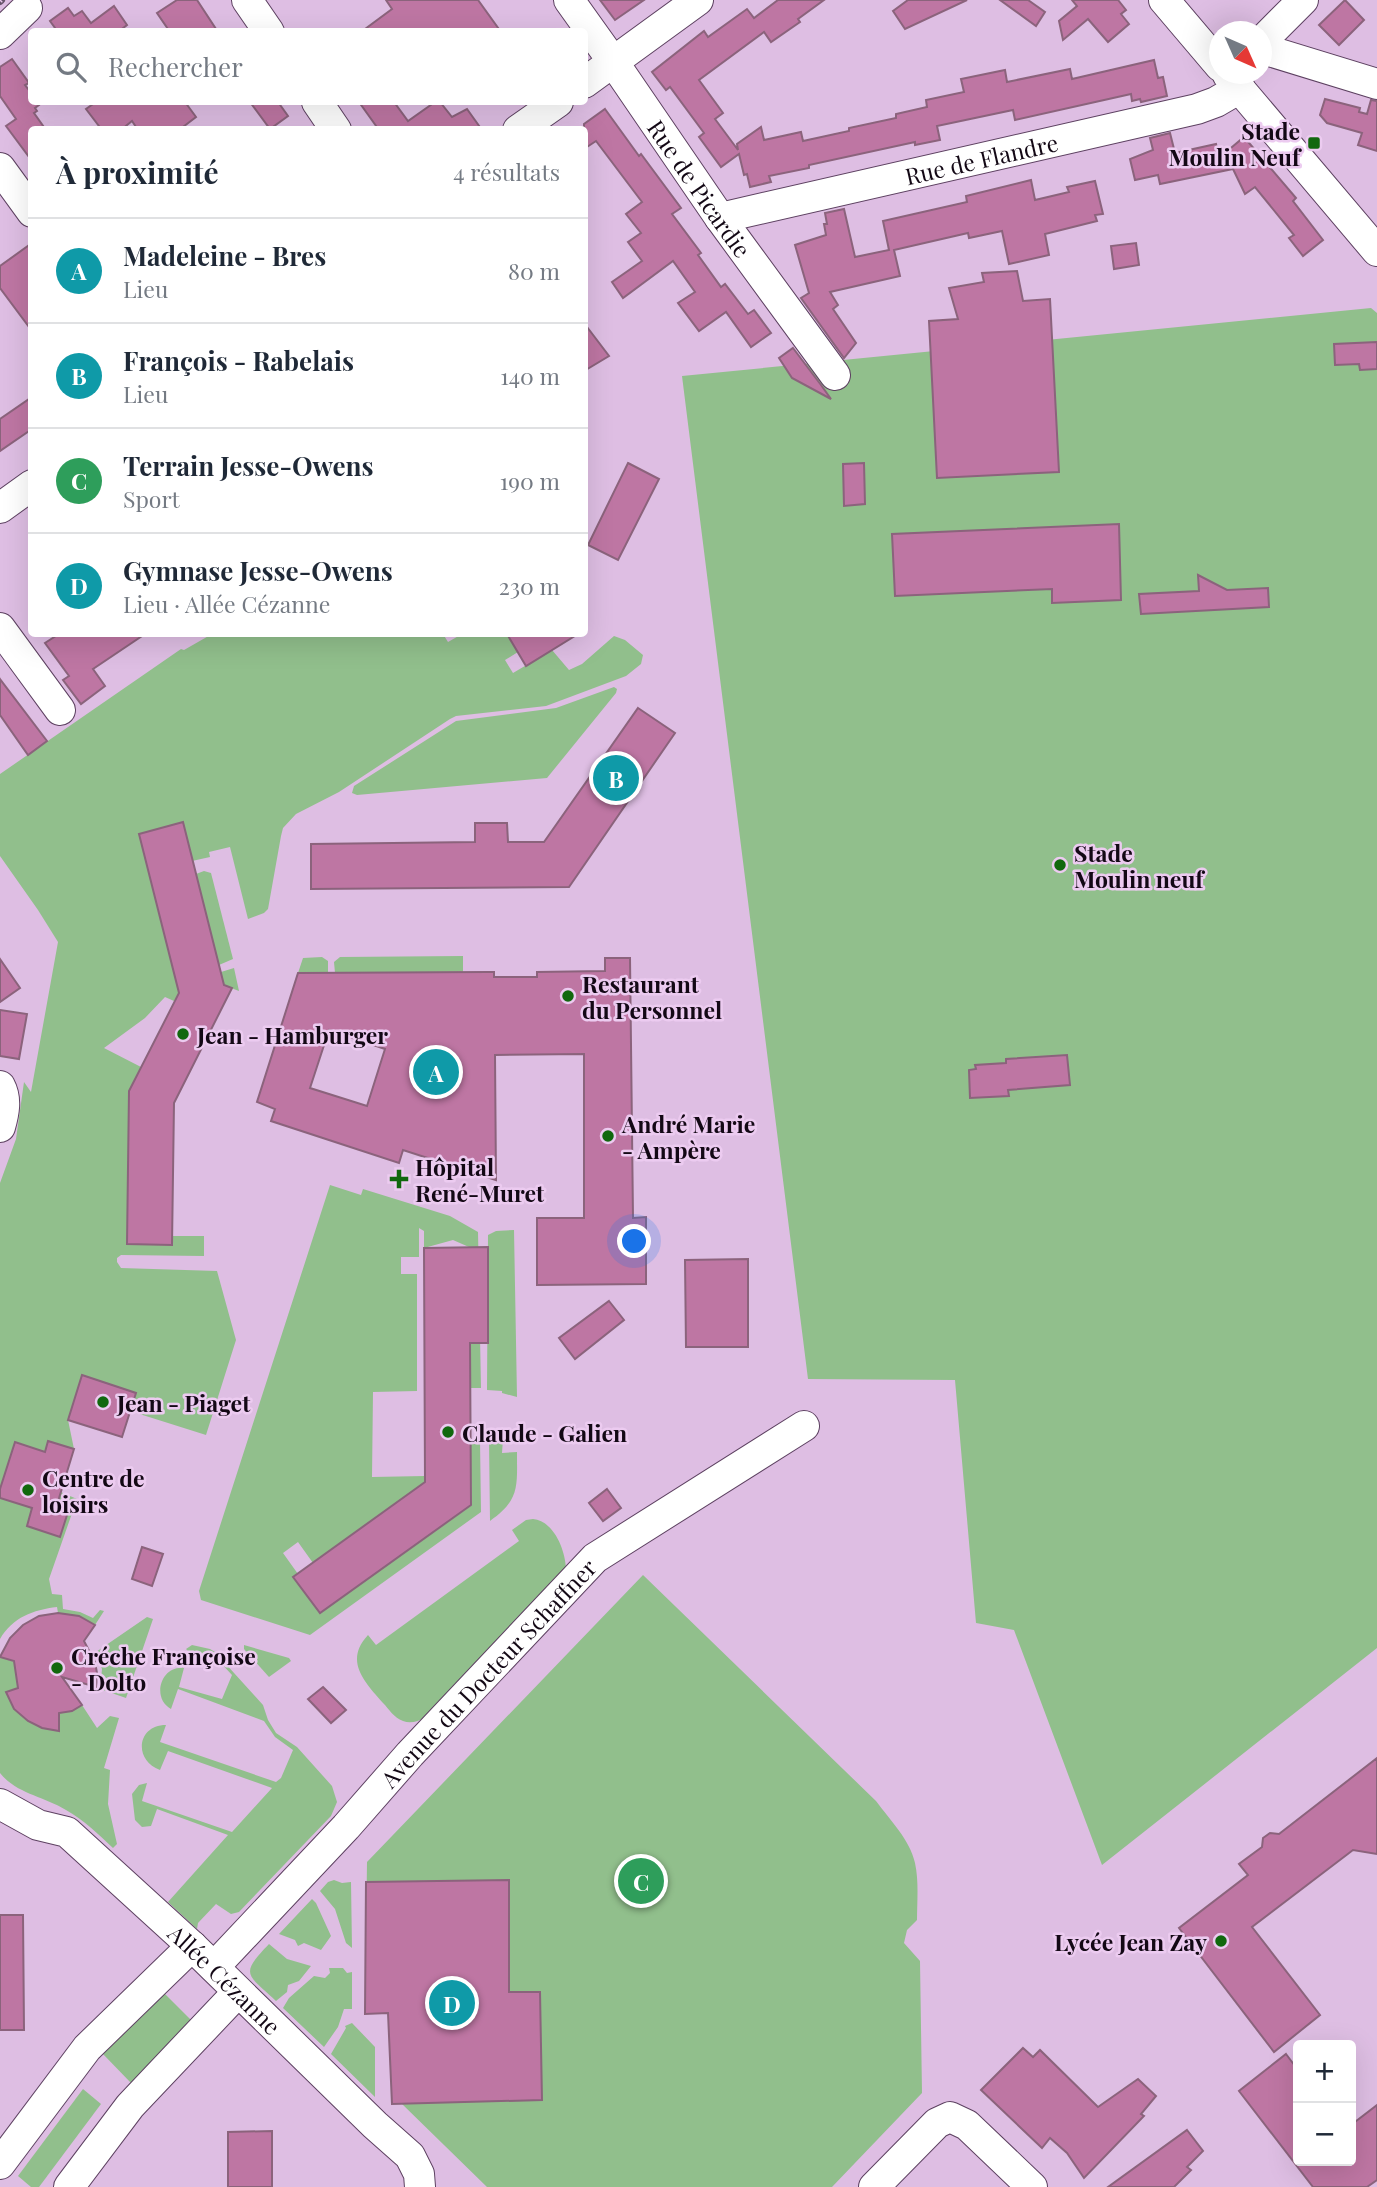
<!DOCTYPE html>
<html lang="fr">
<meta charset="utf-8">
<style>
:root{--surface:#fff;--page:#f2f2f3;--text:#1f2937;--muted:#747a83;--line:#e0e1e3;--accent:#2563eb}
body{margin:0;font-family:"Playfair Display",serif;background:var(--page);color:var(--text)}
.controls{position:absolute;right:21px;bottom:21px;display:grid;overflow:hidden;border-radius:7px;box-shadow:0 7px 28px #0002}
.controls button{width:63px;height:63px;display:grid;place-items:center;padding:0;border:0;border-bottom:2px solid var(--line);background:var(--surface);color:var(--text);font:35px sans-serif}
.compass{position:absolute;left:1209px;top:21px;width:63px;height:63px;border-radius:50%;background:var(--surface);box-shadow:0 7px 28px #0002;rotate:135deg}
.you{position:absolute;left:635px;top:1242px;width:24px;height:24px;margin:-18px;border:5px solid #fff;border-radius:50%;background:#1a73e8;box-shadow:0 0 0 10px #1a73e833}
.badge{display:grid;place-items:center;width:46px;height:46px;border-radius:50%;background:var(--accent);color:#fff;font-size:23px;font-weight:700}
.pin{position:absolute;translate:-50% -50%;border:4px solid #fff;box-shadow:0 2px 7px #0006}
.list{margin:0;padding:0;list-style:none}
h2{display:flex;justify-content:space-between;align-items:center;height:91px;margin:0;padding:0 28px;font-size:30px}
h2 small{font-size:23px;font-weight:400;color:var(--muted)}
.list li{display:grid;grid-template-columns:46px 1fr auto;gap:21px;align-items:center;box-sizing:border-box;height:105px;padding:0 28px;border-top:2px solid var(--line)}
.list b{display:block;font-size:26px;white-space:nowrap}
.list p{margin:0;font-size:23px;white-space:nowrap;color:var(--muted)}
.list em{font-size:23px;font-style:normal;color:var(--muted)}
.icon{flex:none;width:38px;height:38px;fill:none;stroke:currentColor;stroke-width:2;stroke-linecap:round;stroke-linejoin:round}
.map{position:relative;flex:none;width:1377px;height:2187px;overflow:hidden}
.search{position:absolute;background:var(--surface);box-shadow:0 7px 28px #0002;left:28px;top:28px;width:560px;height:77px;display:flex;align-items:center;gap:18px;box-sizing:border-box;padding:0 24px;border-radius:7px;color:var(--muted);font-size:26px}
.panel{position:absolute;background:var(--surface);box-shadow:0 7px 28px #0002;left:28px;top:126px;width:560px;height:511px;border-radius:7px}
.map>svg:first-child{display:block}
.green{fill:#91bf8c}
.building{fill:#be76a3;stroke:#8b637c;stroke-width:2;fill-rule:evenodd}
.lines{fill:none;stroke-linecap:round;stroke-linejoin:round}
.minor-casing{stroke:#5d4161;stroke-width:32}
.minor{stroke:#fff;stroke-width:30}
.rail-casing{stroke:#67546b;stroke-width:8}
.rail{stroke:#eccbf0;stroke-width:5;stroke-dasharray:16;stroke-linecap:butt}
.poi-dot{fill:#11680e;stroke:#eccbf0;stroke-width:2.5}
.labels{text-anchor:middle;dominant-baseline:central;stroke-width:5;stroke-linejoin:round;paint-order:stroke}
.poi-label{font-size:23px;font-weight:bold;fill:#130815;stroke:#eccbf0;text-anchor:start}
.street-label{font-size:23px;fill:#130815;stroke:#eccbf0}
</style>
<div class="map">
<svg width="1377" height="2187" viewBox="0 0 1377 2187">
<rect width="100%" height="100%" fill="#debee3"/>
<!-- green -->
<g class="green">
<path d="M1371,308L1377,313V1648L1102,1865L1014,1630L976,1623L955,1380L808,1379L682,376Z"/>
<path d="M212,634H443L448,642L462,634H514L509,637L518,652L505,660L513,673L552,650L569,670L582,664L614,636L625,640L643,655L641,664L626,676L546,706L456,716L450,719L339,792L296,814L283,828L281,836L268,909L264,913L248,919L230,847L209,852L210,857L192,861L183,823L140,834L179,993L174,1001L165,997L145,1018L104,1048L141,1067L129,1091L127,1244L171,1245L172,1236H204V1256L121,1255L117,1258V1262L121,1268L217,1271L236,1340L206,1435L130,1411L135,1393L82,1376L68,1420L74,1449L49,1441L45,1452L15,1442L0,1489V1183L16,1139L24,1082L31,1092L58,942L38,910L0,856V774L181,649L184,650Z"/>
<path d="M614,687L617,689L616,693L547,778L357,795L352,793L354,786L456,721L556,708Z"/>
<path d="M204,871L211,873L233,959L219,965L196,874Z"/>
<path d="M463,956V972L335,973L334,962L340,957Z"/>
<path d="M322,957L328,961V973H298L303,958Z"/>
<path d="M234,968L239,991L231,988L225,990L221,972Z"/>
<path d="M330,1185L361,1195L363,1189L450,1216L478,1232L481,1388H470L469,1247L453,1240L424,1248V1231L419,1228V1257H401V1274H417V1391L373,1392L372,1477L425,1476V1482L313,1563L298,1542L283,1553L298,1574L293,1577L320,1613L472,1505L470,1441L480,1440L481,1512L310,1635L201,1600L199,1591Z"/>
<path d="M514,1230L517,1397L502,1393V1391L487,1390L488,1235L496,1231Z"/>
<path d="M503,1439L502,1453L517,1452C517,1486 520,1500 490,1521L489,1440Z"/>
<path d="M56,1490L77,1499L49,1579L52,1594L62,1595L63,1609L80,1612L93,1618L100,1610L104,1611L95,1625L79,1616L58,1613L57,1607C33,1610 13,1617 0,1639V1498L32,1508L27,1526L59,1537L68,1512L51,1506Z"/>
<path d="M533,1519C554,1521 565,1550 566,1568L425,1718C418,1721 411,1724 403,1721C394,1718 389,1709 383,1703C364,1681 344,1661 368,1635L376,1645L519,1541L512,1530L526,1520Z"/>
<path d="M643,1575L876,1801C890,1820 910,1840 915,1863C919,1881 917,1902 917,1920L907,1930L904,1943L920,1961L922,2093L832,2187H487L401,2103L388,2014H365L367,1862Z"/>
<path d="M147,1617L153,1619L126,1698L100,1689L102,1669L96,1652Z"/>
<path d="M192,1645L210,1649L215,1652L263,1705L268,1720L276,1733L297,1747L332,1786L337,1802L331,1816L239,1912L231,1914L216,1904L198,1923L197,1929L168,1902L228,1835L157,1809L151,1826L142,1827L135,1820L132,1794L139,1785L147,1783L142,1801L232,1832L272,1788L168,1751L160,1770C133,1760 137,1725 166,1725L160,1742L276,1782L281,1778L293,1750L275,1737L264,1721L178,1689L171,1709C151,1698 161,1665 184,1668L179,1687L222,1699L232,1675L218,1660L189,1652L186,1649Z"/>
<path d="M244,1645L289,1658L291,1661L269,1677L244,1649Z"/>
<path d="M0,1657L18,1663V1688L6,1692C18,1717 31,1727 59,1731V1713L72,1711L82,1705L97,1728L110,1716L119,1718L104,1768L110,1770L108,1804L117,1844L113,1848C98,1834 84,1820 66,1810C43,1796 17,1794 0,1773Z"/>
<path d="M334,1880L342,1883L351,1882L352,1948L346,1943L335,1909L320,1891L328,1882Z"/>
<path d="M312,1899L316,1903L331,1936L321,1950L304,1943L298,1946L295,1940L279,1934Z"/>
<path d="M269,1944L287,1959L311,1966L299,1981L288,1985L287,1992L276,2001C247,1974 239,1975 269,1944Z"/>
<path d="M329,1968H343L347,1973L352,1972V2009H344L338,2027L324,2047L283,2008L289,1998L314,1976L325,1978L330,1973Z"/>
<path d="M162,1991L192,2021L132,2084L102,2053Z"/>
<path d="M352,2023L375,2047V2097L331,2054L346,2028L345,2026Z"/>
<path d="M83,2089L101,2104L39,2187H31L18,2176Z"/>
</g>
<!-- building -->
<g class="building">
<path d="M177,0H197L218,32H170L157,13Z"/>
<path d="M386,0H478L501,32H361L392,9Z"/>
<path d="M600,0H644L615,20Z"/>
<path d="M778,0H824L798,19L800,22L771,42L764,32L699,80L723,113L715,119L738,150L737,144L761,127L764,140L801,132L803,141L849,131V128L896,118V114L927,107L926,100L964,92L961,79L1005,70L1007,82L1070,69L1072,79L1154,60L1158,78L1163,77L1167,96L1141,102L1140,99L1132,101L1131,94L1015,120L1013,110L937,126L940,140L915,145V142L809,165V168L769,176L771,182L750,187L747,174L744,175L739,154L721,167L699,137L704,133L670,87L666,90L652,72L704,31L708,37L747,9L754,18Z"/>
<path d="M908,0H967L905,29L893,11Z"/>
<path d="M1000,0H1028L1045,12L1036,26Z"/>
<path d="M1072,0H1118L1126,10L1121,14L1129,24L1108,42L1088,19L1063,40L1059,21L1077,6Z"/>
<path d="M1345,0L1364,20L1339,45L1319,25Z"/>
<path d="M114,6L127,25L118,32H51L55,28L50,21L68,8L74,16L82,11L91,23Z"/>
<path d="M12,59L29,83L25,85L32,94V102H37L39,105L35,108L37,111L34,113L46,130H32V161L6,126L16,119L0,96V67Z"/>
<path d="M1325,99L1360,108L1359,112L1367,114L1371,100L1377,101V151L1358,145L1362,133L1327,123L1320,115Z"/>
<path d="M96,102H185L196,117L179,130H138L132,121L121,130H102L86,109Z"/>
<path d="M250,102H278L288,116L270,129Z"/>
<path d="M359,102H394L408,121L435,102H440L452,117L467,109L482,130H379Z"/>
<path d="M605,109L639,156L641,154L681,208L672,214L701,253L698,255L721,287L725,284L748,314L754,310L771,333L751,347L726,312L699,331L678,303L695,292L673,261L623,298L612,282L642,261L628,242L641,233L626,214L642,202L596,141L584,149V124Z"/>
<path d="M1170,133L1175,153L1216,144L1219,158L1244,137L1296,198L1293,201L1323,240L1303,256L1289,238L1294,235L1255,187L1245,194L1233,169L1160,184L1158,175L1135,180L1130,159L1153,150L1150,138Z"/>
<path d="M1031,180L1035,200L1069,192L1067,187L1095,181L1103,214L1095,215L1097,221L1045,234L1049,255L1009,264L1002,231L969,238L968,233L894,250L900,276L830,292L838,305L833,309L856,343L844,358L801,298L809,293L795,245L826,235L824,224H827L825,213L844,209L855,257L889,250L883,221L967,202L966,196Z"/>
<path d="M32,243V331L0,288V266Z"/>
<path d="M1136,243L1139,265L1114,269L1111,246Z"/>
<path d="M1017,271L1023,301L1050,299L1059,472L937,478L929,321L958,319L949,288L984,282L982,273Z"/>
<path d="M584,323L609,356L584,371Z"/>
<path d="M1377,342V369L1360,370L1359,364L1335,365L1334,344Z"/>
<path d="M793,348L821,385L831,399L792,378L779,358Z"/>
<path d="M32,397V429L0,451V419Z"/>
<path d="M628,463L659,479L618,560L588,545Z"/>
<path d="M864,463L865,504L844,506L843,464Z"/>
<path d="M1119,524L1121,600L1052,603V589L895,596L892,534Z"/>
<path d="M1198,575L1227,590L1268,588L1269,607L1141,614L1139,594L1199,591Z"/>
<path d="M59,634H145L93,669L105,686L81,704L63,680L69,676L45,643Z"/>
<path d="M507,634H578L526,666Z"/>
<path d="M0,679L47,741L28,755L0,715Z"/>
<path d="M638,708L675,733L569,887L311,889V844L475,842V823H507L508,842H544Z"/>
<path d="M183,822L224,985L232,988L174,1103L172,1245L127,1244L129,1091L179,993L139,834Z"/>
<path d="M605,958H630L633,1218L646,1217V1284L537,1285V1218H584V1054L495,1055L496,1180L403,1150L399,1163L271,1121L275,1109L257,1102L298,973L487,972H494V977H537V972L605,971ZM329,1030L385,1049L367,1106L310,1088Z"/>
<path d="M0,959L20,988L0,1002Z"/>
<path d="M0,1010L27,1014L19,1059L0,1056Z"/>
<path d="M1067,1055L1070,1085L1008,1090L1009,1096L970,1098L969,1070L976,1069L975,1065L1006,1063V1059Z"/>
<path d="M488,1247V1343H470L471,1505L320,1613L293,1577L425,1482L424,1248Z"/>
<path d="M748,1259V1347H686L685,1260Z"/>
<path d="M609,1301L624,1320L575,1359L559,1338Z"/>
<path d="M82,1375L136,1393L122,1437L68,1420Z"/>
<path d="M48,1441L74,1449L56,1508L68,1512L60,1537L27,1526L32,1508L0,1498V1489L15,1442L45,1452Z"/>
<path d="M607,1489L621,1508L603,1521L589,1503Z"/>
<path d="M142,1547L163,1554L152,1586L132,1579Z"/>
<path d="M58,1613L79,1616L95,1625L84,1641L95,1662L97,1673L96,1687L62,1677L82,1705L72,1711L59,1713V1731L42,1728L28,1721L14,1709L6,1692L18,1688L14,1661L0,1657L10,1638L23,1625L39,1616Z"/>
<path d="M323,1687L346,1710L331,1723L308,1699Z"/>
<path d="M1377,1758V1854L1353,1850L1252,1927L1320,2015L1274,2052L1179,1928L1248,1875L1239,1864L1262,1847L1263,1838L1270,1833L1279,1834Z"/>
<path d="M509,1880V1992H540L542,2100L392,2104L388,2013L365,2014L366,1882Z"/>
<path d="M0,1915H23L24,2030H0Z"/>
<path d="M1023,2048L1033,2057L1040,2050L1098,2107L1138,2079L1156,2096L1141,2114L1144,2116L1084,2178L1067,2153L1050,2138L1042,2148L981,2090Z"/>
<path d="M1286,2054L1298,2070V2161H1351V2125L1377,2105V2180L1367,2187H1313L1239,2091Z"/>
<path d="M1187,2130L1203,2151L1187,2167L1191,2170L1174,2187H1108Z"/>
<path d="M272,2131V2187H228V2132Z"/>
</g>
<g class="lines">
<defs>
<g id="minor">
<path d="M247,0L269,32"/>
<path id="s1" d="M569,0L614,63L720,218L835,375"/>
<path d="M1164,0L1220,66"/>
<path d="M0,34L27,8"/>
<path d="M1263,49L1377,84"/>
<path d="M1262,51L1267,36L1303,0"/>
<path d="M1228,75L1377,251"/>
<path d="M584,83L698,0"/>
<path d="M317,102L336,130"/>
<path d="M518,130L558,102"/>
<path d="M0,168L32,212"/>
<path id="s2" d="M720,218L1197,109L1216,102L1240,88"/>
<path d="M0,508L32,485"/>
<path d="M0,628L60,710"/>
<path d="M0,1086C7,1099 4,1113 0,1127"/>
<path id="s3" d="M0,1804L38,1825L67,1832L192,1946L375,2125L410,2156L419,2174L420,2187"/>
<path id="s4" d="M214,1967L346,1827L410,1754L595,1558L804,1426"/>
<path d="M0,2164L87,2048L192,1946"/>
<path d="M69,2187L130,2106L238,1992"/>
<path d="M874,2187L937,2123L950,2117L967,2125L1032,2187"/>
</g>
</defs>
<!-- minor casing -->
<use href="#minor" class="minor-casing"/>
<!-- minor -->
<use href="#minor" class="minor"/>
<defs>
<path id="rail" d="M0,1L1,0"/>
</defs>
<!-- rail casing -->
<use href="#rail" class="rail-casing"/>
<!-- rail -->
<use href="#rail" class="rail"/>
</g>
<!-- markers -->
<g class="poi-dot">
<rect x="1307" y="136" width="14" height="14" rx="3.5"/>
<circle cx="1060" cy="865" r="7"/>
<circle cx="568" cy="996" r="7"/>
<circle cx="183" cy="1034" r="7"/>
<circle cx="608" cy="1136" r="7"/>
<path d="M395.5 1168.5h7v7h7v7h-7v7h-7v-7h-7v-7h7z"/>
<circle cx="103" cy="1402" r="7"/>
<circle cx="448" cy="1432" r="7"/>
<circle cx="28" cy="1490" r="7"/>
<circle cx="57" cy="1668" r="7"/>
<circle cx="1221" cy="1941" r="7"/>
</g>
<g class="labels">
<!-- poi labels -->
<g class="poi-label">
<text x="1300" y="130" text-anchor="end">Stade<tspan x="1300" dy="26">Moulin Neuf</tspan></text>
<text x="1074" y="852">Stade<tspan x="1074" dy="26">Moulin neuf</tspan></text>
<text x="582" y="983">Restaurant<tspan x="582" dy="26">du Personnel</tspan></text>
<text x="197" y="1034">Jean - Hamburger</text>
<text x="622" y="1123">André Marie<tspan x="622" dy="26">- Ampère</tspan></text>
<text x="415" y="1166">Hôpital<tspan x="415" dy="26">René-Muret</tspan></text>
<text x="117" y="1402">Jean - Piaget</text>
<text x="462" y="1432">Claude - Galien</text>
<text x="42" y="1477">Centre de<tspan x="42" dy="26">loisirs</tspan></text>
<text x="71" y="1655">Créche Françoise<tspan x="71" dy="26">- Dolto</tspan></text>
<text x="1207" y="1941" text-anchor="end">Lycée Jean Zay</text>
</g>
<!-- street labels -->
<g class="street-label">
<text stroke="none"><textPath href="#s2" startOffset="268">Rue de Flandre</textPath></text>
<text stroke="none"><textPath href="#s1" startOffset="229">Rue de Picardie</textPath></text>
<text stroke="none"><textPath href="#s4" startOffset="402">Avenue du Docteur Schaffner</textPath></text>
<text stroke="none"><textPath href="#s3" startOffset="289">Allée Cézanne</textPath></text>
</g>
</g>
</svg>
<div class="controls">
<button>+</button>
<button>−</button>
</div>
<svg class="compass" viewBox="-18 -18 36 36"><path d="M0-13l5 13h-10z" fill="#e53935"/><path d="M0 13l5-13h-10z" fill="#747a83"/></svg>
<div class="you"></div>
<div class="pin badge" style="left:436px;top:1072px;background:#0f9aa8">A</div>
<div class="pin badge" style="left:616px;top:778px;background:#0f9aa8">B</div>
<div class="pin badge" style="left:641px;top:1881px;background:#2e9e5b">C</div>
<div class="pin badge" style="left:452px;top:2003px;background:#0f9aa8">D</div>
<div class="search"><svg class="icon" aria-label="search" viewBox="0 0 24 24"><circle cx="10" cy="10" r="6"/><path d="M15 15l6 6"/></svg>Rechercher</div>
<section class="panel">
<h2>À proximité<small>4 résultats</small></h2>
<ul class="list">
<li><span class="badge" style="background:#0f9aa8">A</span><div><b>Madeleine - Bres</b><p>Lieu</p></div><em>80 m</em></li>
<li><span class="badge" style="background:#0f9aa8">B</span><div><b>François - Rabelais</b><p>Lieu</p></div><em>140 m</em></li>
<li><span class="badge" style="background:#2e9e5b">C</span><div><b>Terrain Jesse-Owens</b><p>Sport</p></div><em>190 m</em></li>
<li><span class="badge" style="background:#0f9aa8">D</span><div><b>Gymnase Jesse-Owens</b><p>Lieu · Allée Cézanne</p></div><em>230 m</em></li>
</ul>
</section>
</div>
